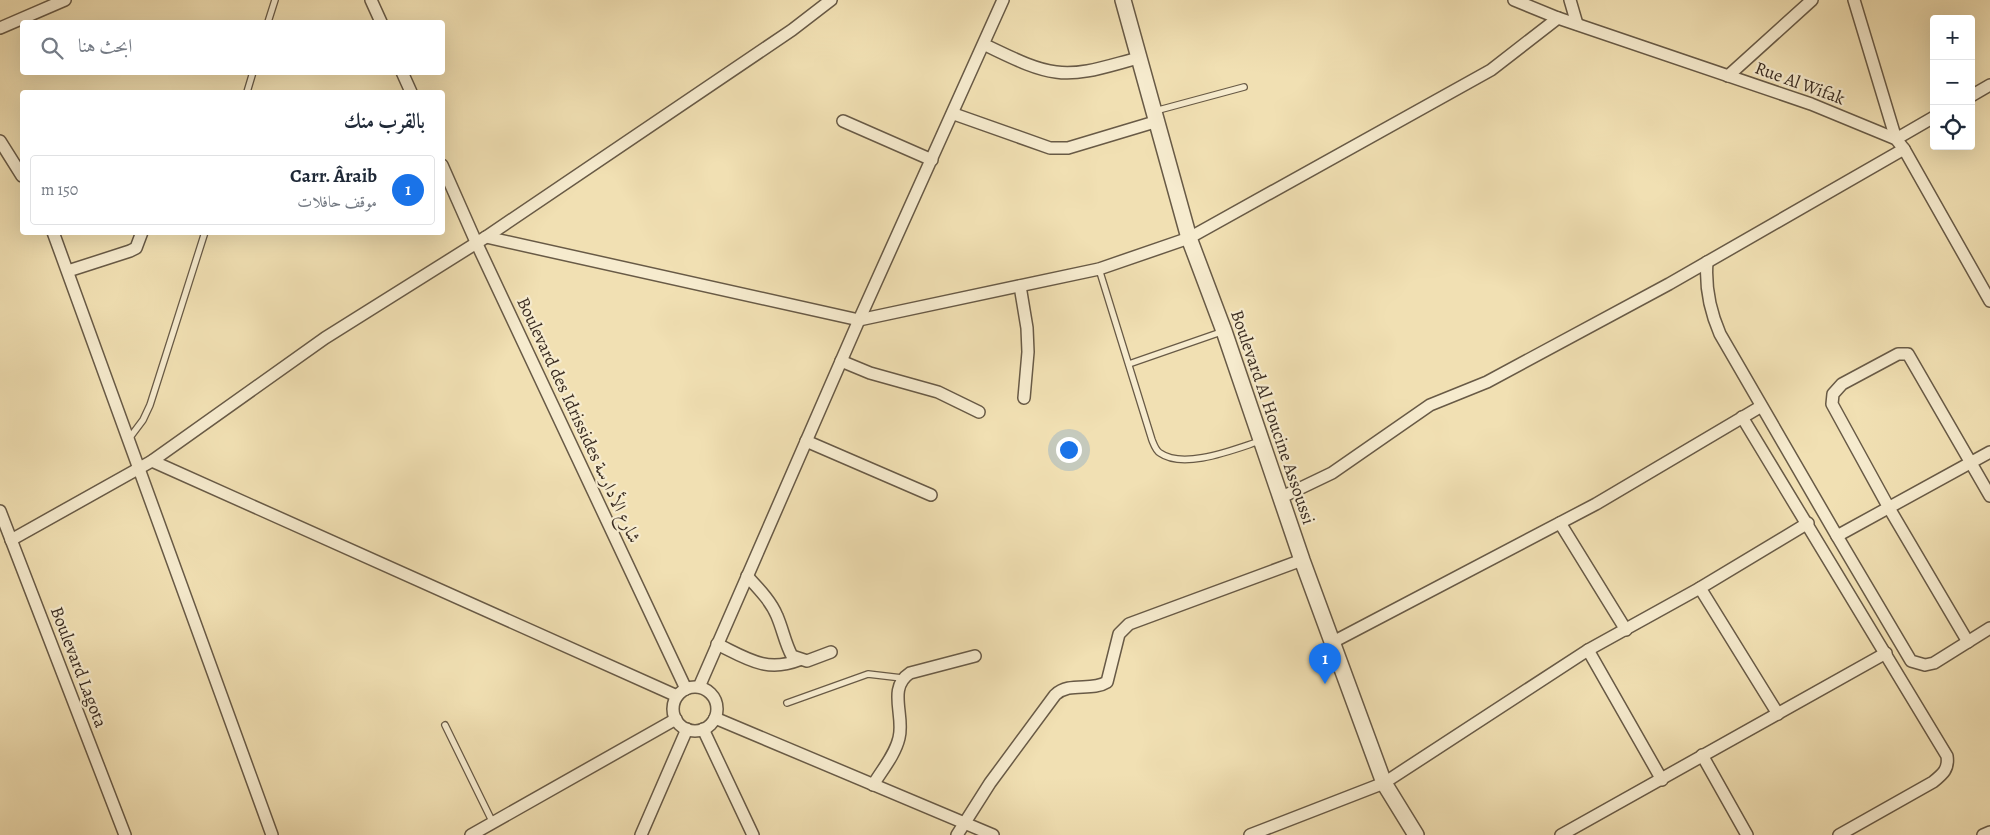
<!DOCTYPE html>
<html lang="ar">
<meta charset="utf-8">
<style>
:root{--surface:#fff;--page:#f2f2f3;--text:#1f2937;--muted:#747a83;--line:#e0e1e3;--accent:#1a73e8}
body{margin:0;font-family:Alegreya,Amiri,serif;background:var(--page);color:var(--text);direction:rtl}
.controls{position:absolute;right:15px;top:15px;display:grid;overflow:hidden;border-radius:5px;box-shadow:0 5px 20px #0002}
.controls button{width:45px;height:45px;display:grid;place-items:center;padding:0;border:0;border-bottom:1px solid var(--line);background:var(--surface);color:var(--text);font:25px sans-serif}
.you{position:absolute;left:1068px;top:449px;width:18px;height:18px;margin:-12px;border:4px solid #fff;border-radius:50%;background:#1a73e8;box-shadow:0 0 0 8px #1a73e833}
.badge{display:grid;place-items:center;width:32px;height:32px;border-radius:50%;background:var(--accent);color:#fff;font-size:16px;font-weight:700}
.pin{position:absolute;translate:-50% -41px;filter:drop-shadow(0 1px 2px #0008)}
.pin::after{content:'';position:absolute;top:26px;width:18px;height:15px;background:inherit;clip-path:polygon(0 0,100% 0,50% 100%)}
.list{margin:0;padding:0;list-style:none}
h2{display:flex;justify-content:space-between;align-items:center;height:65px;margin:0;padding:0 20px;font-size:21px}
h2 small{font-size:16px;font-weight:400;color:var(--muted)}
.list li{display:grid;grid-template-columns:32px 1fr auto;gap:15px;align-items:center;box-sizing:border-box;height:70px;margin:0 10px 10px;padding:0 10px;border:1px solid var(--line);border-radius:5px}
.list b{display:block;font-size:19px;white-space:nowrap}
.list p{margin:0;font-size:16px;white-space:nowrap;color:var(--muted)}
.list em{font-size:16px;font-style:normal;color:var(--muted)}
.icon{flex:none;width:28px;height:28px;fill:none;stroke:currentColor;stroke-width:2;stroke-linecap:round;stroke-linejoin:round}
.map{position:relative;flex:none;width:1990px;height:835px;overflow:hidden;direction:ltr}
.search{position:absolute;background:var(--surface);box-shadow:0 5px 20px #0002;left:20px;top:20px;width:425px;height:55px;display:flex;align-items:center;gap:12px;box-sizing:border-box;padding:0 18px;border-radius:5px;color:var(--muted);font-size:19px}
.panel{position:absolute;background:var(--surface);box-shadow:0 5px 20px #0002;left:20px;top:90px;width:425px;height:145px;border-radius:5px;direction:rtl}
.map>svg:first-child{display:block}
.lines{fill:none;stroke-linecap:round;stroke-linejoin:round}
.service-casing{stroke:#685a46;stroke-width:8}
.minor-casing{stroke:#685a46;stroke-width:14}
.tertiary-casing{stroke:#685a46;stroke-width:18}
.service{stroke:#f6ebce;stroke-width:5.5}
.minor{stroke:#f6ebce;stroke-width:11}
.tertiary{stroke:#f6ebce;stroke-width:15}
.labels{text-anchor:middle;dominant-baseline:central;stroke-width:4.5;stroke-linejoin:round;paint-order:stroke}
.street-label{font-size:18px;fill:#3b2d22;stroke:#f6ebce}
</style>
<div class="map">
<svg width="1990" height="835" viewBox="0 0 1990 835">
<rect width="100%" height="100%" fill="#f1e0b3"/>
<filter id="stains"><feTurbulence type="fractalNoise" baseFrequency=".004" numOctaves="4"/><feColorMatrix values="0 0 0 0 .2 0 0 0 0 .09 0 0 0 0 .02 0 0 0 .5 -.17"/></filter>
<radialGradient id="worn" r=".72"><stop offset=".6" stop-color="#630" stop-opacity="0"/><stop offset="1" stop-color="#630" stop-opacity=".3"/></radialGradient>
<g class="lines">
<defs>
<g id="service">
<path d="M268,22L275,0"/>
<path d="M247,92L253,72"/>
<path d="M1155,111L1244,87"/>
<path d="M1099,269L1152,440C1154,445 1156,451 1160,453C1184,470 1235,449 1260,441"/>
<path d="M1129,364L1224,331"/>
<path d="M128,440L143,420L150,405L205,232"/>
<path d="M787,703L868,674L902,678"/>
<path d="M445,725L493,823"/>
</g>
<g id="minor">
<path d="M371,0L381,22"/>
<path d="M1514,0L1558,18L1811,104L1896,139L1904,149L1990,301"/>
<path d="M1570,0L1577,24"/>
<path d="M1854,0L1896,139L1934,117"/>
<path d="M0,28L65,0"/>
<path d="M985,45C1007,55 1032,69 1056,72C1083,76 1113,64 1139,58"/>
<path d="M402,72L411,92"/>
<path d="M1728,76L1812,0"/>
<path d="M1971,96L1990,85"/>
<path d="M954,114L1050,148H1068L1158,121"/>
<path d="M843,121L932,160"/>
<path d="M0,141L22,176"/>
<path d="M442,165L476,242L686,689"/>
<path d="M53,232L272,835"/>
<path d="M486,237L859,320L1099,269L1189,238L1491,70L1558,18"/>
<path d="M1707,262C1705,287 1710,311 1720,334L1837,536"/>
<path d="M68,271L130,251L136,248L142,232"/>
<path d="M1020,286L1027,328L1028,352L1024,398"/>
<path d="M841,361L870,373L938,392L979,412"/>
<path d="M1742,417L1947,756C1949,769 1943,774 1933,782L1839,835"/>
<path d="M806,441L931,495"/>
<path d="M1990,452L1837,536L1911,661L1925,665L1934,663L1990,628"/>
<path d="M152,461L677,696"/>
<path d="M1282,497L1332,473L1430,405L1487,382L1669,284L1904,149"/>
<path d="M0,511L125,835"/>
<path d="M1560,523L1626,630"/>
<path d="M11,540L152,461L325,338L486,237L792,30L831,0"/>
<path d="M747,576C758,588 771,601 777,616C783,630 785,643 792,656L807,661L831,652"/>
<path d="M1333,642L1596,504L1760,407"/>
<path d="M1968,642L1889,508L1832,404L1833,394L1842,384L1898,354H1908L1990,496"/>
<path d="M717,644C746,658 766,673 799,660"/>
<path d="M1588,650L1662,780"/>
<path d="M699,687L859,320L1003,0"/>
<circle cx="695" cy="709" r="22"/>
<path d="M1778,714L1700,588L1808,523"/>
<path d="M715,718L993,835"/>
<path d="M703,729L753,835"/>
<path d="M1702,755L1747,835"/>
<path d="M873,785C882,770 895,755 899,738C905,716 887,688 910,673L975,656"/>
<path d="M471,835L676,719"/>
<path d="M641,835L687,729"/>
<path d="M957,835L990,783L1055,695C1070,681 1091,692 1107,682L1119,634L1129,624L1302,560"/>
<path d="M1250,835L1384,783L1588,650L1700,588"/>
<path d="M1561,835L1886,653"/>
<path d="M1983,835L1990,832"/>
</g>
<path id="tertiary" d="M1123,0L1189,238L1224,331L1302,560L1384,783L1416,835"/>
</defs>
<!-- service casing -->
<use href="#service" class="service-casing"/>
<!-- minor casing -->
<use href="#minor" class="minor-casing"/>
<!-- tertiary casing -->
<use href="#tertiary" class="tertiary-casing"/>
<!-- service -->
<use href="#service" class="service"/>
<!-- minor -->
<use href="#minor" class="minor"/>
<!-- tertiary -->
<use href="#tertiary" class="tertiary"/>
</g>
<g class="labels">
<!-- street labels -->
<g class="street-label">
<text transform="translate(1800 83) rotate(20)">Rue Al Wifak</text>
<text transform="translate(1273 417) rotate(71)">Boulevard Al Houcine Assoussi</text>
<text transform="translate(579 420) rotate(65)">Boulevard des Idrissides شارع الأدارسة</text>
<text transform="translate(79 667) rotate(69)">Boulevard Lagota</text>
</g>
</g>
<rect width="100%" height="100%" filter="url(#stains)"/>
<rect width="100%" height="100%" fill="url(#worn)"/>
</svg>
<div class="controls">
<button>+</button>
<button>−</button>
<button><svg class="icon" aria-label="locate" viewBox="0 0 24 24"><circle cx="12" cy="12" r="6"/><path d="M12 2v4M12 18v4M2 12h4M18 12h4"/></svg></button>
</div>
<div class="you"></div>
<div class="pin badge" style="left:1325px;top:684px">1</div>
<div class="search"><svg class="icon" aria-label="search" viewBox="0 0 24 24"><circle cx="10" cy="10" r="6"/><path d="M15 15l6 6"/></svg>ابحث هنا</div>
<section class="panel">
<h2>بالقرب منك<small></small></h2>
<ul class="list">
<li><span class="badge">1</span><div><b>Carr. Âraib</b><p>موقف حافلات</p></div><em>150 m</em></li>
</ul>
</section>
</div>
